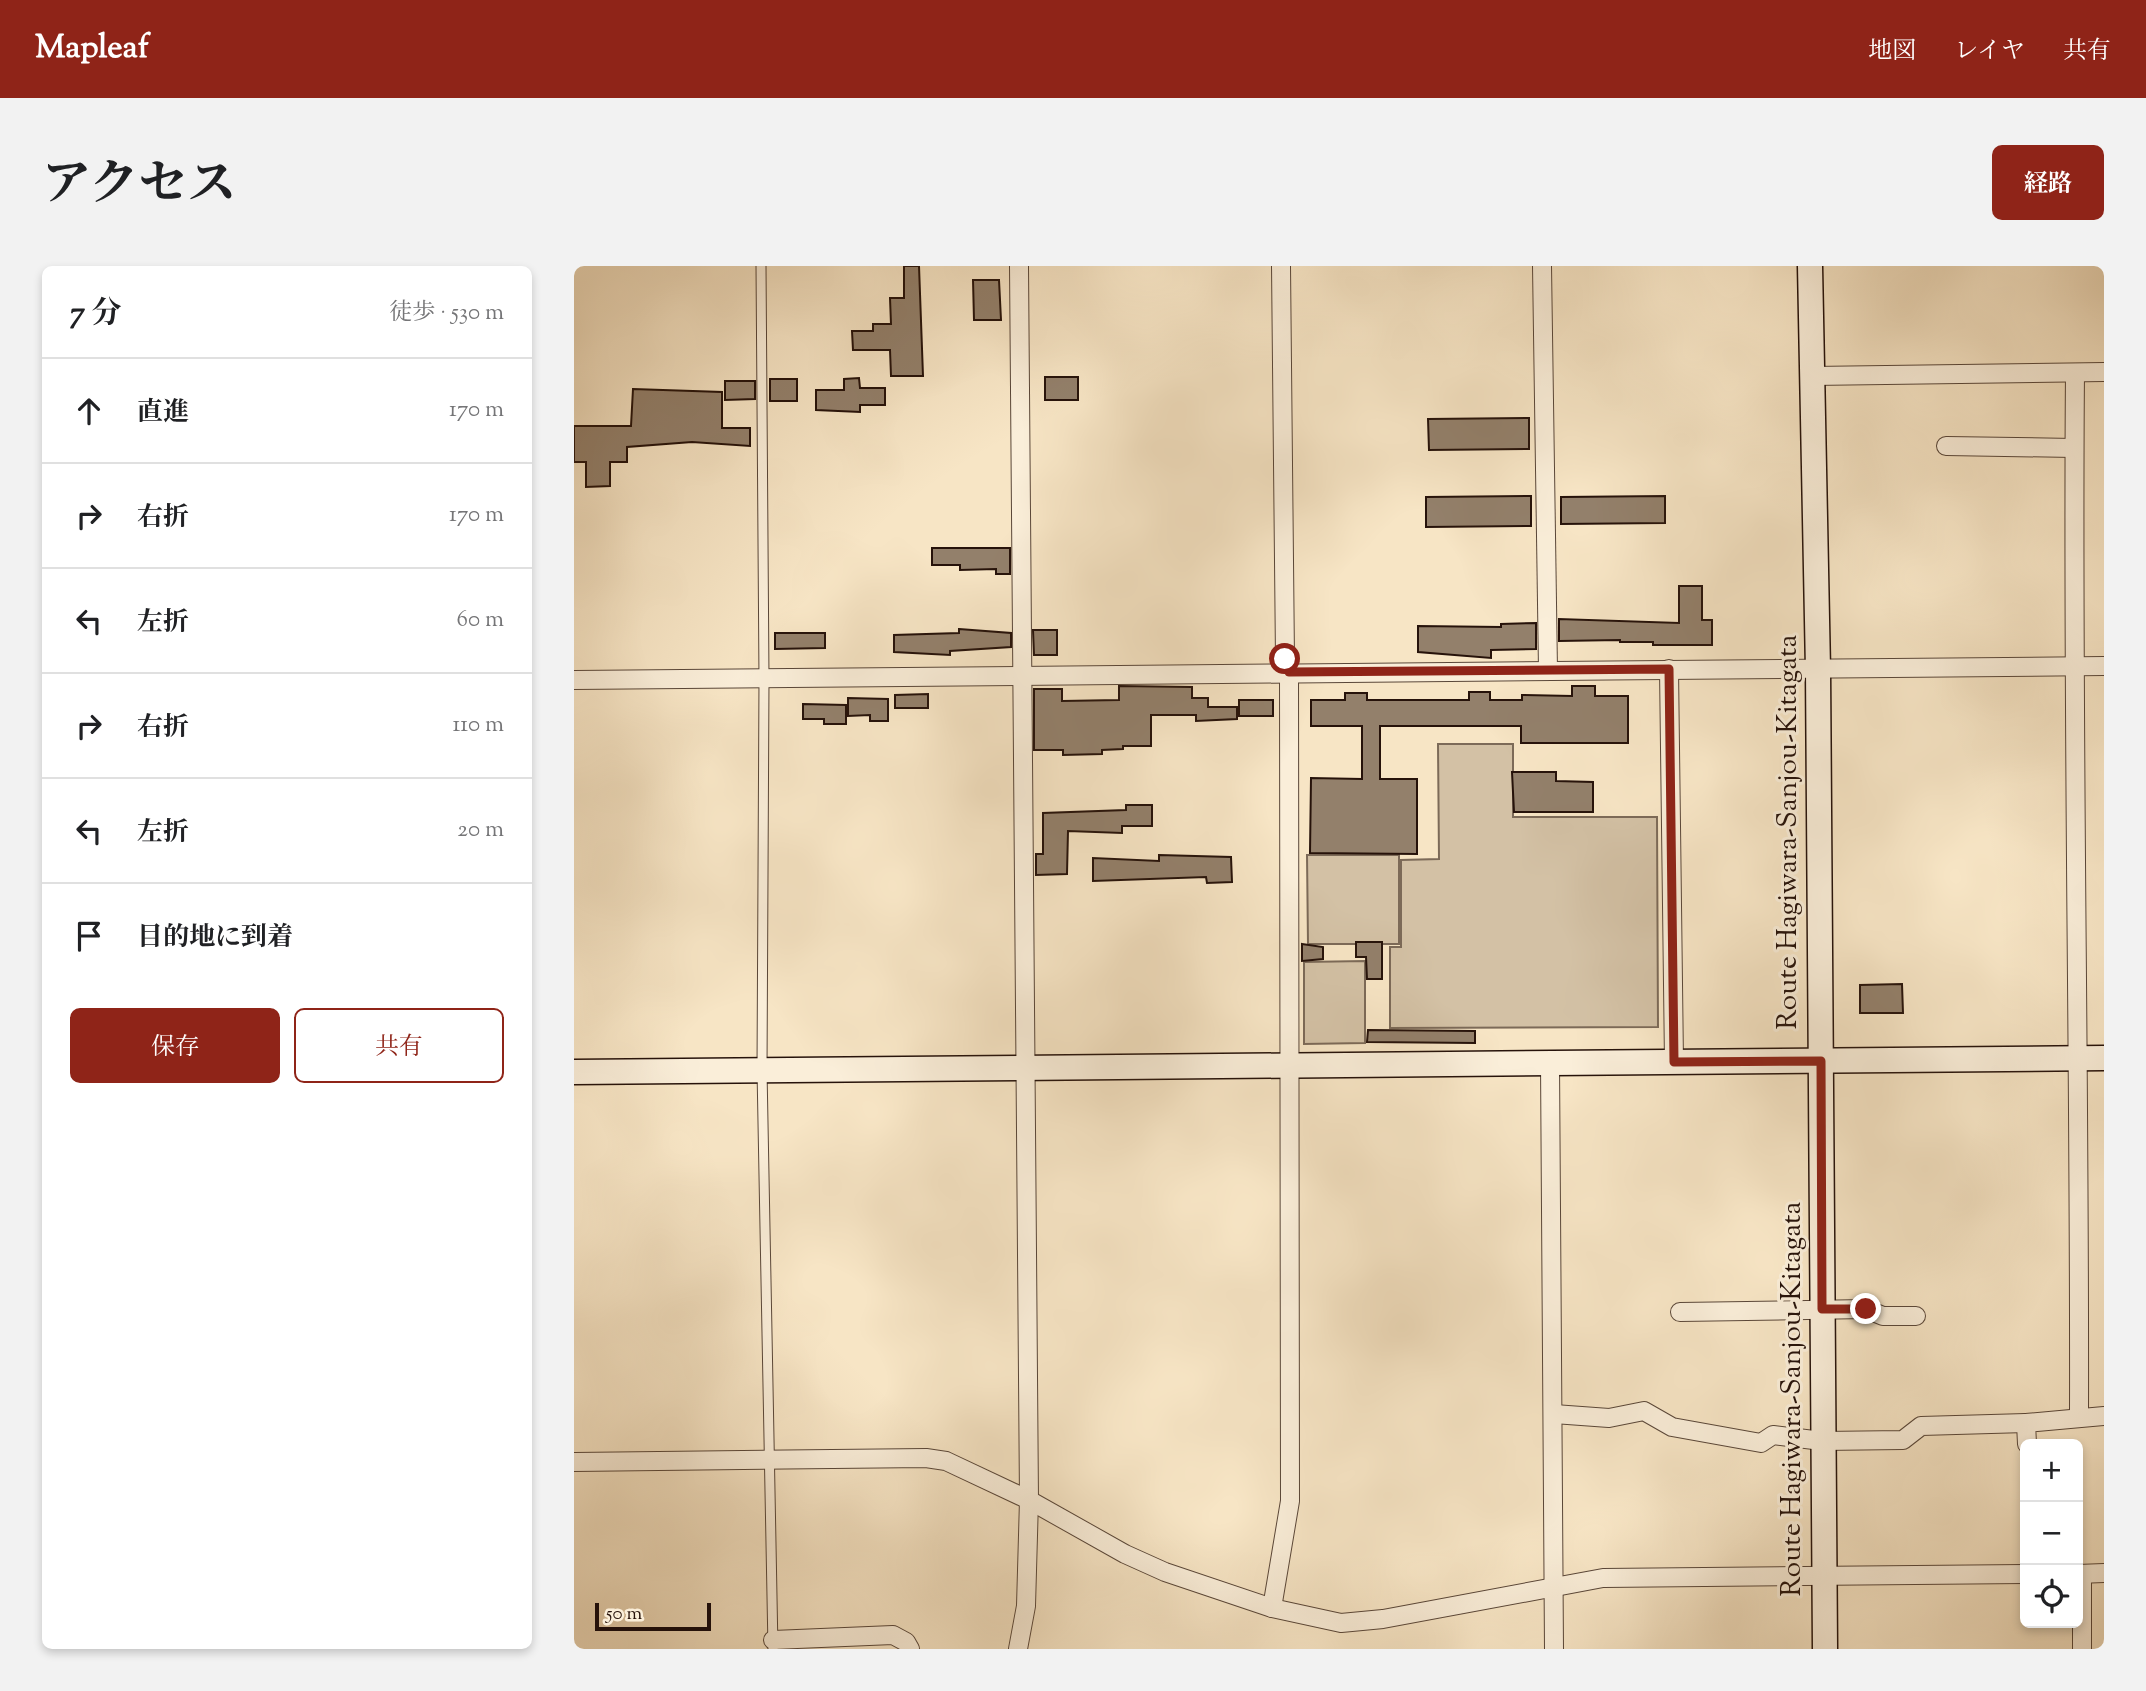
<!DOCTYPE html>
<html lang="ja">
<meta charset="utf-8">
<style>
:root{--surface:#fff;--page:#f2f2f2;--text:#202124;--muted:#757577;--line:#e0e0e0;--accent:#8f2418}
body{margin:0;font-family:"Sorts Mill Goudy","Noto Serif JP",serif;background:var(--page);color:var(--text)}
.controls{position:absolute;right:21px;bottom:21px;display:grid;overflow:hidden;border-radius:10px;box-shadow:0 4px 10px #0003}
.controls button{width:63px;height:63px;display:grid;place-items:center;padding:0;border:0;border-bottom:2px solid var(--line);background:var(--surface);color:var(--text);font:35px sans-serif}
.scale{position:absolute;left:21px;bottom:18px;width:116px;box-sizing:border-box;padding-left:7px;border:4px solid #26120a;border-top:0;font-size:19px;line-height:24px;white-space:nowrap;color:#26120a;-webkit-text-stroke:5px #faeed9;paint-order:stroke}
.stop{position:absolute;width:21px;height:21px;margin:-16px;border:5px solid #8f2418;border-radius:50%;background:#fff}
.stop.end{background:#8f2418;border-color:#fff;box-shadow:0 2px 7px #0008}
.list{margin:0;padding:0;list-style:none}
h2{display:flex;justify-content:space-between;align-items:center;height:91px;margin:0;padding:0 28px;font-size:30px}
h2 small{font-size:23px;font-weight:400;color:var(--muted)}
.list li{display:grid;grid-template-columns:46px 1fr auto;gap:21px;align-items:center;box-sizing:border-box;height:105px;padding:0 28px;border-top:2px solid var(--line)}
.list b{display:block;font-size:26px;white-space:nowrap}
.list em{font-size:23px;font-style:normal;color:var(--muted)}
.actions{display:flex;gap:14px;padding:21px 28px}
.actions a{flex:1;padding:16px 0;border:2px solid var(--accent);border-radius:10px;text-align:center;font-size:24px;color:var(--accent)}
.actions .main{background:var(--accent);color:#fff}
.icon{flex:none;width:38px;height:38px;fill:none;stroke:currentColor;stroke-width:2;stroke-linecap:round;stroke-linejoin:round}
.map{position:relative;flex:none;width:1530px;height:1383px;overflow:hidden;border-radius:10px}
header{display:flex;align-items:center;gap:42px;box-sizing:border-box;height:98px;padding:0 35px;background:var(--accent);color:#fff}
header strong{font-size:33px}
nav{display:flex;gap:38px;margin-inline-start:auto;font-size:24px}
.intro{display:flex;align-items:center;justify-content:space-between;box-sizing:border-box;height:168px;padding:0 42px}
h1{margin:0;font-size:49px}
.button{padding:18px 32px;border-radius:10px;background:var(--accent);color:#fff;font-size:24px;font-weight:700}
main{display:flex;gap:42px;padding:0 42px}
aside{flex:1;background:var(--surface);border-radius:10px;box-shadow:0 4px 10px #0003}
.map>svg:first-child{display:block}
.green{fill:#d3c1a5;stroke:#7c6a58;stroke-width:2}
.building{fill:#93806b;stroke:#26120a;stroke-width:2}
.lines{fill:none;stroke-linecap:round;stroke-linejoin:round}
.lane-casing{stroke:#5a4739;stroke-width:11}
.street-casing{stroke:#5a4739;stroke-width:20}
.secondary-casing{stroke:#26120a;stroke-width:27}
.lane{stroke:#faeed9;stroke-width:9}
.street{stroke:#faeed9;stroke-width:18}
.secondary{stroke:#faeed9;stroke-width:24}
.route{stroke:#8f2418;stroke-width:9}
.labels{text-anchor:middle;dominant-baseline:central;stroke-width:6;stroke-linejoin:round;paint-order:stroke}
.street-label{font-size:28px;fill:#26120a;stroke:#faeed9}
</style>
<header>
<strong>Mapleaf</strong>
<nav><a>地図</a><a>レイヤ</a><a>共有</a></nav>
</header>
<div class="intro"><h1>アクセス</h1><a class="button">経路</a></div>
<main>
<aside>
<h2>7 分<small>徒歩 · 530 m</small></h2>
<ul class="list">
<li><svg class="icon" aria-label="ahead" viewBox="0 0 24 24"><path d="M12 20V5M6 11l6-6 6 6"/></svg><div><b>直進</b></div><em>170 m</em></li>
<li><svg class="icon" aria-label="right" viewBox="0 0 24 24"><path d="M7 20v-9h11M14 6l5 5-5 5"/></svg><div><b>右折</b></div><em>170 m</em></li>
<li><svg class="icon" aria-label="left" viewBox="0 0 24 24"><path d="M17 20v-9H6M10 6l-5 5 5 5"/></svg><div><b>左折</b></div><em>60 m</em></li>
<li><svg class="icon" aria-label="right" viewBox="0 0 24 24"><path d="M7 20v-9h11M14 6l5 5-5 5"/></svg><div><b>右折</b></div><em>110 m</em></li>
<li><svg class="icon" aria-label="left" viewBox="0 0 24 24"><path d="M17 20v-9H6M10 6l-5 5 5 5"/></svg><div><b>左折</b></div><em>20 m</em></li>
<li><svg class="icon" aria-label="arrive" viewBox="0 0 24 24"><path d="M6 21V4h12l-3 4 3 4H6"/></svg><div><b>目的地に到着</b></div></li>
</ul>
<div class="actions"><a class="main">保存</a><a>共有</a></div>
</aside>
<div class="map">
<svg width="1530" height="1383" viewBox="0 0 1530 1383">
<rect width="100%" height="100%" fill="#f7e5c5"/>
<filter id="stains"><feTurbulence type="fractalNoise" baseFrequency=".00286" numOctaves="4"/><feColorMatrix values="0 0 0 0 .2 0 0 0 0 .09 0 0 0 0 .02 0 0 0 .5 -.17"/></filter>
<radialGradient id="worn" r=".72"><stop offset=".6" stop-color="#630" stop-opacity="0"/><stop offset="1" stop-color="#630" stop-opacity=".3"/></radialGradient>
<!-- green -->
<g class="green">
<path d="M864,478H939V551H1083L1084,761L816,762V681H827V594L865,593Z"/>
<path d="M733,589H825V678H734Z"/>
<path d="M791,695V777L730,778V696Z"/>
</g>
<!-- building -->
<g class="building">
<path d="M330,0H345L349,110H317L316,84H279L278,65H299V58H317L316,32H330Z"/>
<path d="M399,14H425L427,54H400Z"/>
<rect x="471" y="111" width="33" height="23"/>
<path d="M285,112L286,122H311V139H286V146L242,144V124H270V113Z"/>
<rect x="196" y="113" width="27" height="22"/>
<path d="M151,115H181V133L151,134Z"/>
<path d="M59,123L148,126V162H176V180L118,176L53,181V196H36V220L12,221V196H0V160H57Z"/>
<path d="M955,152V183L855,184L854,153Z"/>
<path d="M957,230V260L852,261V231Z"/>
<path d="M1091,230V257L987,258V231Z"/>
<path d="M358,282H436V308H422V303L386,304V299H358Z"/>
<path d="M1105,320H1128V354H1138V379H1079V376H1046V374L985,375V353L1105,357Z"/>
<path d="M962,357V383L917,384V392L844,386V360L927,361V358Z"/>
<path d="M385,363L437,367V381L376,385V389L320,386V369L385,367Z"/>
<path d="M459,364H483V389H460Z"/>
<path d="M201,367H251V382L201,383Z"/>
<path d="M545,420L618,421V432H634V441H663V453L622,455V449H577V480H549V483L528,484V488L489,489V484H460V423H488V435L545,434Z"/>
<path d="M998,420H1021V430H1054V477H947V460H806V513H843V588L736,587L737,512L788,513V460H737V434H771V427H793V434H895V426H916V434H948V429L998,430Z"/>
<path d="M354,428V442H321V429Z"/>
<path d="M274,432L314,433V455H296V449L274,450Z"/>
<rect x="665" y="434" width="34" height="16"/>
<path d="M229,438L272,439V458H250V453H229Z"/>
<path d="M938,506H982V515L1019,516V546H940Z"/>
<path d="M552,539H578V560H548V567L494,565L493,608L462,609V588H469V547L552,544Z"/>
<path d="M585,589L657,591L658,616L633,617L632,611L519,615V592L585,595Z"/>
<path d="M782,676H808V713H793L792,691H782Z"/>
<path d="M728,678L749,681V693L728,695Z"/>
<path d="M1328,718L1329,747H1286V719Z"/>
<path d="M794,764L901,765V777L793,776Z"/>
</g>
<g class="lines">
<defs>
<path id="lane" d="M187,0L190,413L188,804L199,1383"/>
<g id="street">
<path d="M968,0L974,404"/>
<path d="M1501,107C1498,454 1506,802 1505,1150"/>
<path d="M1238,110L1530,106"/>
<path d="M1372,180L1500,182"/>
<path d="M1095,403L1100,796"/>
<path d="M0,414L1530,400"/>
<path d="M976,797L980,1383"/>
<path d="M1106,1046L1292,1043L1309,1050H1342"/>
<path d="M980,1148L1035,1152L1070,1145L1098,1161L1187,1177L1199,1169L1248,1175L1329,1174L1347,1160L1452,1157"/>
<path d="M1453,1178L1452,1157L1530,1150"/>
<path d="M0,1196L352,1192L372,1195L455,1234L551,1288L591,1306L698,1342L767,1357L809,1353L1029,1312L1451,1308"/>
<path d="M1504,1308L1530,1307"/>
<path d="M1508,1308V1383"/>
<path d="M698,1342L716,1235L715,406L711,393L707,0"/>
<path d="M199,1374L319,1369L332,1376L336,1383"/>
<path d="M444,1383L452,1340L455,1234L445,0"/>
</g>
<g id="secondary">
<path d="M1236,0L1244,404L1251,1383"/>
<path d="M0,806L1530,792"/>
</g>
</defs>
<!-- lane casing -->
<use href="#lane" class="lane-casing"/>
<!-- street casing -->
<use href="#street" class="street-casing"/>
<!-- secondary casing -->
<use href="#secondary" class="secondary-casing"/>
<!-- lane -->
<use href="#lane" class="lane"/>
<!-- street -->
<use href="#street" class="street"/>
<!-- secondary -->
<use href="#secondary" class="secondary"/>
</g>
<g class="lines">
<!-- route -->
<path class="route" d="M711,393L715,406L1095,403L1100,796L1247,795L1248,1043H1292"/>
</g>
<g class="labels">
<!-- street labels -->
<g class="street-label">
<text transform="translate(1215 566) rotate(-90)">Route Hagiwara-Sanjou-Kitagata</text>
<text transform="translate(1219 1133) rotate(-90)">Route Hagiwara-Sanjou-Kitagata</text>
</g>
</g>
<rect width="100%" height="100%" filter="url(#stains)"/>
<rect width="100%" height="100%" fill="url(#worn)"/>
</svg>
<div class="controls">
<button>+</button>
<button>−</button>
<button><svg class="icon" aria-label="locate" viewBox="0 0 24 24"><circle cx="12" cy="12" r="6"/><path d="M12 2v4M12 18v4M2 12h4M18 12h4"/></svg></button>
</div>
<div class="scale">50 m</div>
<div class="stop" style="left:711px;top:393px"></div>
<div class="stop end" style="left:1292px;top:1043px"></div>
</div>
</main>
